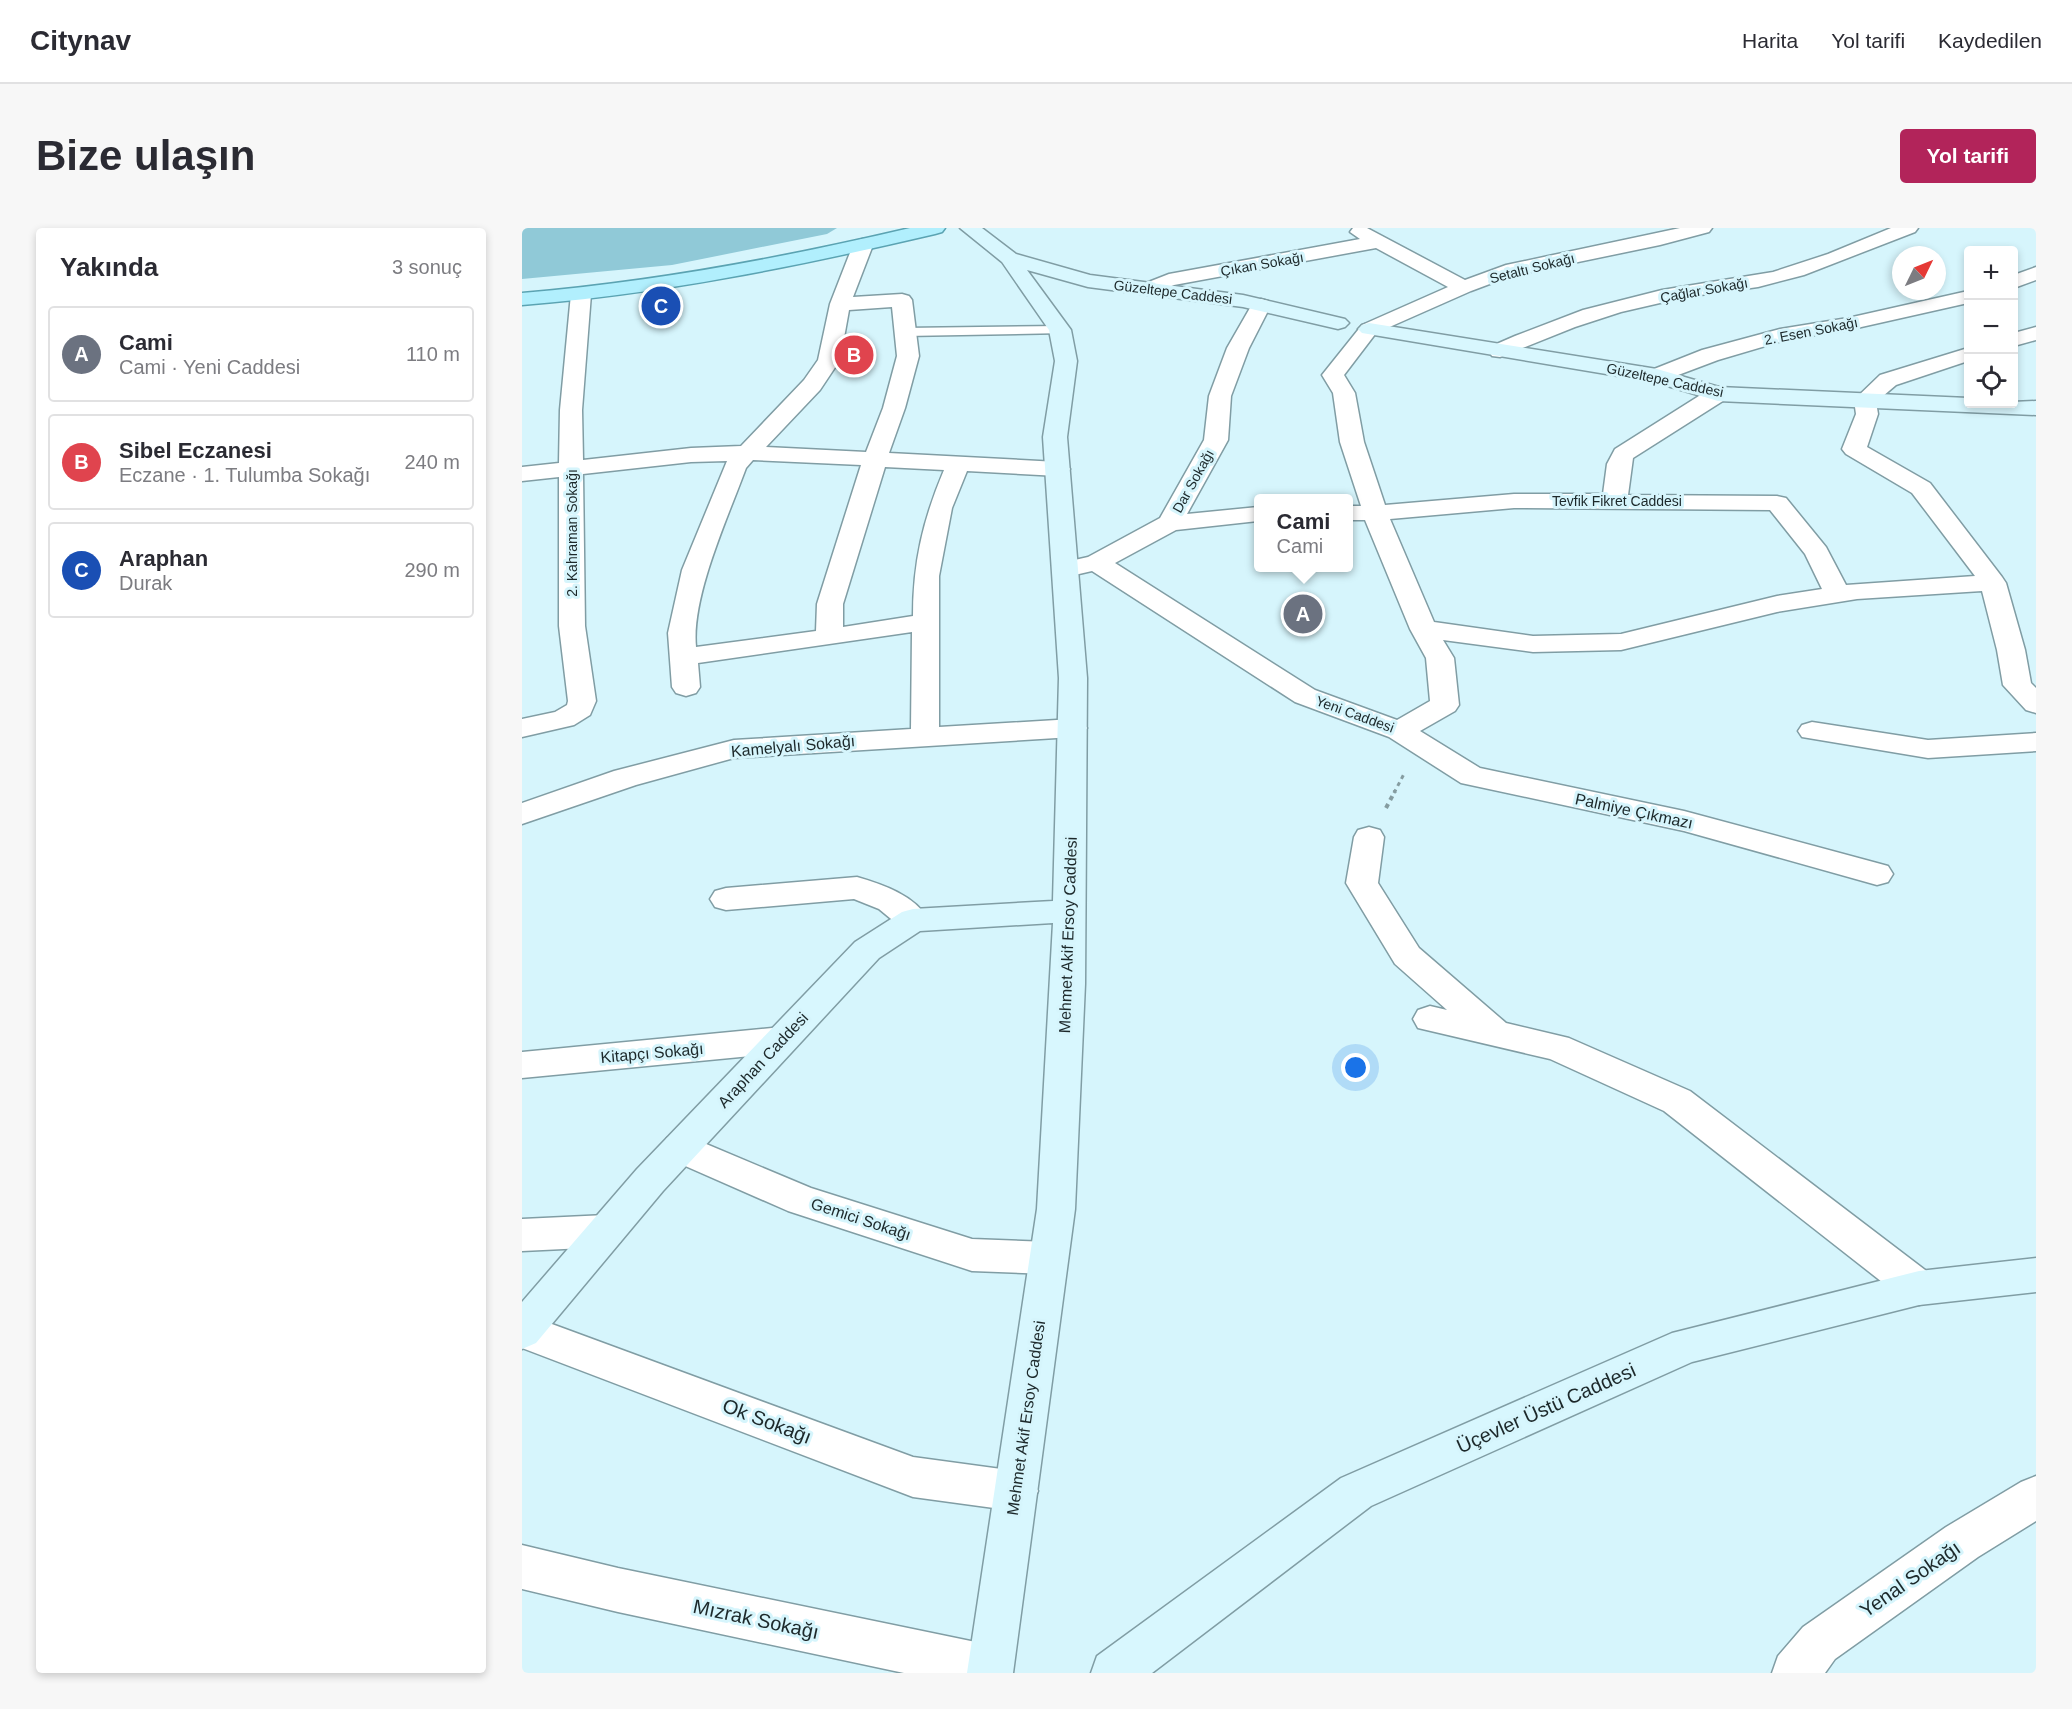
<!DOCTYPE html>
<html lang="tr">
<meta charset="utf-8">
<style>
:root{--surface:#fff;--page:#f7f7f7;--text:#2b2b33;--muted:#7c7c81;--line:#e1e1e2;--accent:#b2245a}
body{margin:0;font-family:Arial,sans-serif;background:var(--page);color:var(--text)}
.controls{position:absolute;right:18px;top:18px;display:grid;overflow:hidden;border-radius:6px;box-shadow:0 3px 9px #0003}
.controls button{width:54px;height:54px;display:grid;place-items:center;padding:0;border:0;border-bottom:2px solid var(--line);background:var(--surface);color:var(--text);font:30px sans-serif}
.compass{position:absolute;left:1370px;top:18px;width:54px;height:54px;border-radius:50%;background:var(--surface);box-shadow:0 3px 9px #0003;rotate:47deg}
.you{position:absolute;left:834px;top:840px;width:21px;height:21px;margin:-15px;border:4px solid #fff;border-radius:50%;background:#1a73e8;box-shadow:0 0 0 9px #1a73e833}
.badge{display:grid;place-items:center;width:39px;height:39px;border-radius:50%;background:var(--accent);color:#fff;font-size:20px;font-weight:700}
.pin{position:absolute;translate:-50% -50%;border:3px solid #fff;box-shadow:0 2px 6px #0006}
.popup{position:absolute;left:732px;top:266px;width:99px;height:78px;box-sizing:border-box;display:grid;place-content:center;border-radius:6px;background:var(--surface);filter:drop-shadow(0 2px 4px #0005);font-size:20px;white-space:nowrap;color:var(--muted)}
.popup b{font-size:22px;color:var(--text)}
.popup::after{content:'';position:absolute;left:50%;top:100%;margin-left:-12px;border:12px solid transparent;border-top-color:var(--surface)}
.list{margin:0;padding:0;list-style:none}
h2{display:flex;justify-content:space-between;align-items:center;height:78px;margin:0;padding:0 24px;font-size:26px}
h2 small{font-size:20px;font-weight:400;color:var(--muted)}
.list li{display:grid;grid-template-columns:39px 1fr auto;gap:18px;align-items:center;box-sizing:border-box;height:96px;margin:0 12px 12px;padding:0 12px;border:2px solid var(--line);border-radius:6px}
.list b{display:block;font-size:22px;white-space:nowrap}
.list p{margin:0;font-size:20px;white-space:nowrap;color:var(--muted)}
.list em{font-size:20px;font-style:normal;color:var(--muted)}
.icon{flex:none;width:33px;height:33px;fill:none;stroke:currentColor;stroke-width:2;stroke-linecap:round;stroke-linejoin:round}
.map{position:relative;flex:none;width:1514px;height:1445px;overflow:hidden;border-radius:6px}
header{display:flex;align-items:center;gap:36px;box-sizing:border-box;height:84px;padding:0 30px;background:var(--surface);border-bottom:2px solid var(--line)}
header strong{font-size:28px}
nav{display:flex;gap:33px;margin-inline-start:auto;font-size:21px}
.intro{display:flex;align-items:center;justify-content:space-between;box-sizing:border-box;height:144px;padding:0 36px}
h1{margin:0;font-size:42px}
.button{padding:15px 27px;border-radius:6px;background:var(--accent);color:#fff;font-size:21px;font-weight:700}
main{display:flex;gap:36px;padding:0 36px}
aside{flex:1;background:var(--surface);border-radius:6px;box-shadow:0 3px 9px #0003}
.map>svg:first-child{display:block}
.green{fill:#90c9d7}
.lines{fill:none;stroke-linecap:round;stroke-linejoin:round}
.lane-casing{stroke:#809da4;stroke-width:3}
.street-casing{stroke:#809da4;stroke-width:3}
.secondary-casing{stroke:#809da4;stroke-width:3}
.primary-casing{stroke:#5ba3b2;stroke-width:3}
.path-far1{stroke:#859ca0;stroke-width:3;stroke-dasharray:4 4;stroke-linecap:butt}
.path{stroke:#859ca0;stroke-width:4;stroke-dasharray:4.5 4.5;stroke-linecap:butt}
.lane{fill:#fff;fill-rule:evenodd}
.street{fill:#fff;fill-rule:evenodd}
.secondary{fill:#d8f7fe;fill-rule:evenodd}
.primary{fill:#b1effd;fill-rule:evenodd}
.labels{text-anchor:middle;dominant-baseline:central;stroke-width:6;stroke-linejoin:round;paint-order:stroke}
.far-street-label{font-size:14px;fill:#1c282a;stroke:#d6f5fc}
.street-label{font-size:16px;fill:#1c282a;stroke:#d6f5fc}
.near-street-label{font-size:20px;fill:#1c282a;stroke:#d6f5fc}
</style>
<header>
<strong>Citynav</strong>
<nav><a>Harita</a><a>Yol tarifi</a><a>Kaydedilen</a></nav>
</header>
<div class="intro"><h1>Bize ulaşın</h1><a class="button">Yol tarifi</a></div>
<main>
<aside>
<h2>Yakında<small>3 sonuç</small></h2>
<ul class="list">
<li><span class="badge" style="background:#6b7280">A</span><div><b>Cami</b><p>Cami · Yeni Caddesi</p></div><em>110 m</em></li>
<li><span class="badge" style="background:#e0444e">B</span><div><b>Sibel Eczanesi</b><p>Eczane · 1. Tulumba Sokağı</p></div><em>240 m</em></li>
<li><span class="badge" style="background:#1a4fb4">C</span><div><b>Araphan</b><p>Durak</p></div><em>290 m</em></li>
</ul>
</aside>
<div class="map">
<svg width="1514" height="1445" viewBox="0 0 1514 1445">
<rect width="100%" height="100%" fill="#d6f5fc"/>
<!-- green -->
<path class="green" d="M0,0H315L305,6L150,37L0,51Z"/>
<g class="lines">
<defs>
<path id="lane" d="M538,98L545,102L543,105L383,108L376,104L383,100Z"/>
<g id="street">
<path d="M831,0H845L943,52L984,37L1158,0H1190L1187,4L1138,17L989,48L949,63L854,105L822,147L833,165L842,214L863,277L992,266H1081L1085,236L1093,221L1188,161L1196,159L1204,161L1207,166L1204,171L1111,230L1106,267L1255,268L1264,270L1304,319L1324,357L1453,348L1390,265L1324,226L1320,221L1334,186L1332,172L1358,147L1446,120V133L1374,157L1354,174L1356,186L1345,219L1408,255L1480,349L1484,355L1503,422L1509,455L1514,460V485L1504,482L1481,457L1475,422L1460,363L1335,371L1255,384L1099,422L1011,424L921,412L932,430L937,477L933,483L898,503L958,540L1162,583L1355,635L1366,638L1371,646L1366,654L1355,657L1162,603L939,555L867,509L773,474L570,343L544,349L535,346L531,341L535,336L566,329L638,290L682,212L687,168L705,120L732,73L739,71L746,73L749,77L727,120L709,168L706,212L665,286L736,279V293L654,302L593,335L793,462L875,492L908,473L904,430L888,401L843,292H826V278H839L818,214L811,165L800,147L840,97L926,59L854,20L652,57L626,67L619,65L616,61L619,57L647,46L838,11L828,4ZM992,280L1248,282L1283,326L1300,361L1255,368L1099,406L1011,408L912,394L868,291Z"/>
<path d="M1369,0H1396L1393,4L1282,47L1236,59L1164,69L1099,84L1053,99L978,129L970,128L967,123L970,118L993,108L1061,82L1140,62L1251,44L1306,26Z"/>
<path d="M341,11L348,13L351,17L331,69L380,66L387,68L390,72L397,128L383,180L367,225L536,234L544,236L548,241L544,246L536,248L445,243L430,280L417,348V499L551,491L561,494L565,500L561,506L551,509L212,530L114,557L0,596V575L92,543L212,512L389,501L390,404L176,435L178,459L174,465L164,468L154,465L150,459L146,405L160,342L205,233L169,234L61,246L63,398L74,473L68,487L52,497L0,509V491L33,484L45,477L46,473L37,398V249L0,253V239L37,235L38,182L49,66L52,62H66L69,66L60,182L61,232L169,220L219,218L282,152L296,132L308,76L331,17L334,13ZM370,79L375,128L361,180L344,224L244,219L298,162L318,132L327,82ZM231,232L339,237L295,376L294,403L174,419C169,369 206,289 224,240ZM363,239L422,242C401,292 391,334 391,388L321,399V376Z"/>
<path d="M1514,39V52L1492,60V47Z"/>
<path d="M1446,63V75L1326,102L1267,111L1196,132L1135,155L1127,153L1124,148L1127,143L1180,122L1258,101L1326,90Z"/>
<path d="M1514,99V112L1492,118V105Z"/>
<path d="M1290,494L1406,512L1514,505V523L1406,530L1280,509L1276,503L1280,497Z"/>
<path d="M847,599L858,602L862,609L856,655L897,720L984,795L1047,810L1168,863L1411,1048L1417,1060L1411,1072L1397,1077L1383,1072L1142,883L1028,831L896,800L891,791L896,782L908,778L925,782L873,736L824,655L832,609L836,602Z"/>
<path d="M335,649C362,657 392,667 407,692L402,700L391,703L380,700L357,681L332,671L204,682L193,679L188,671L193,663L204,660Z"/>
<path d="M260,799L272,803L277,812L272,821L260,825L0,850V824Z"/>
<path d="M158,905L289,960L450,1011L527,1014L541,1018L546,1030L541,1042L527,1046L450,1043L266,983L145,930L140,920L145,910Z"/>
<path d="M84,987L98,992L103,1003L98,1014L84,1019L0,1023V991Z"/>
<path d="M0,1085L391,1229L494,1243L509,1249L516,1263L509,1277L494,1283L391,1269L0,1120Z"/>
<path d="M1514,1248V1293L1456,1329L1313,1431L1303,1445H1250L1256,1428L1281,1399L1424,1299L1499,1254Z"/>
<path d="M0,1317L96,1340L468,1417L485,1423L491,1440L489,1445H382L96,1384L0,1361Z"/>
</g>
<g id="secondary">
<path d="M438,0H460L494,26L568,47L721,67L823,91L827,95L823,99L816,101L721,79L566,59L505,42L549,102L555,133L545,209L565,450L563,756L553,981L491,1445H445L515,981L531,695L398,703L357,730L141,963L14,1115L0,1121V1074L115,941L333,714L380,684L391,681L531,673L537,450L521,209L533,133L527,102L480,34Z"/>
<path d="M847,95L1135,141L1197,159L1446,170V176L1514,173V187L1196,173L1132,154L840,105L836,101L840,97Z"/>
<path d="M1514,1030V1064L1397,1077L1170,1134L849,1278L630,1445H569L575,1428L819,1250L1150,1105L1397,1043Z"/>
</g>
<path id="primary" d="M388,0H423L420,4L413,6C276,38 140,66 0,77V65C132,54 260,30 388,0Z"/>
</defs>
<!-- lane casing -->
<use href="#lane" class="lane-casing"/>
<!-- street casing -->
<use href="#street" class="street-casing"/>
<!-- secondary casing -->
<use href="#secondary" class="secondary-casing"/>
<!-- primary casing -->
<use href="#primary" class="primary-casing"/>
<!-- path-far1 -->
<path class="path-far1" d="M872,565L883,544"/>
<!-- path -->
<path class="path" d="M864,580L873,563"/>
<!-- lane -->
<use href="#lane" class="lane"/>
<!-- street -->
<use href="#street" class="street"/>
<!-- secondary -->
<use href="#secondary" class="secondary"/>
<!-- primary -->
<use href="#primary" class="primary"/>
</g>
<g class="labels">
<!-- far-street labels -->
<g class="far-street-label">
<text transform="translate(740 36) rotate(-10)">Çıkan Sokağı</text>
<text transform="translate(1010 40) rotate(-14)">Setaltı Sokağı</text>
<text transform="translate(1182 62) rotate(-10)">Çağlar Sokağı</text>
<text transform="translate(651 64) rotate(7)">Güzeltepe Caddesi</text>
<text transform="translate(1289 103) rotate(-11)">2. Esen Sokağı</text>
<text transform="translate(1143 152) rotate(12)">Güzeltepe Caddesi</text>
<text transform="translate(671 253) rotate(-61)">Dar Sokağı</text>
<text x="1095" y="273">Tevfik Fikret Caddesi</text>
<text transform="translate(50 305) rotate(-90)">2. Kahraman Sokağı</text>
<text transform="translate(833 486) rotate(20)">Yeni Caddesi</text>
</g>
<!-- street labels -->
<g class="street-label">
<text transform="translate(271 518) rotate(-5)">Kamelyalı Sokağı</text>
<text transform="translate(1112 583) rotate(12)">Palmiye Çıkmazı</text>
<text transform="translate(546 707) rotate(-88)">Mehmet Akif Ersoy Caddesi</text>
<text transform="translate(130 825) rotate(-5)">Kitapçı Sokağı</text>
<text transform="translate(241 832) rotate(-47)">Araphan Caddesi</text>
<text transform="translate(339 991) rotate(18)">Gemici Sokağı</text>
<text transform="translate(504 1190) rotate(-82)">Mehmet Akif Ersoy Caddesi</text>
</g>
<!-- near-street labels -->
<g class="near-street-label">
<text transform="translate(1024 1180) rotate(-24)">Üçevler Üstü Caddesi</text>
<text transform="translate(245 1193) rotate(21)">Ok Sokağı</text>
<text transform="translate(1388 1351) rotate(-35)">Yenal Sokağı</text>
<text transform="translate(234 1391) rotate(12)">Mızrak Sokağı</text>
</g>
</g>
</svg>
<div class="controls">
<button>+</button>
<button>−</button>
<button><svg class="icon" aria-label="locate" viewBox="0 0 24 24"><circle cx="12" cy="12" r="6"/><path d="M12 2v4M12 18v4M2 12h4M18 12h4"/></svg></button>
</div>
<svg class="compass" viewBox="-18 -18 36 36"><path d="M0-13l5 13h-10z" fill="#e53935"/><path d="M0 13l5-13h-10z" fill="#7c7c81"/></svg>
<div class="you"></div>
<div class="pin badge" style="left:781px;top:386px;background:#6b7280">A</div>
<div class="popup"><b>Cami</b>Cami</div>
<div class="pin badge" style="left:332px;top:127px;background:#e0444e">B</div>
<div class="pin badge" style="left:139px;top:78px;background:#1a4fb4">C</div>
</div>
</main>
